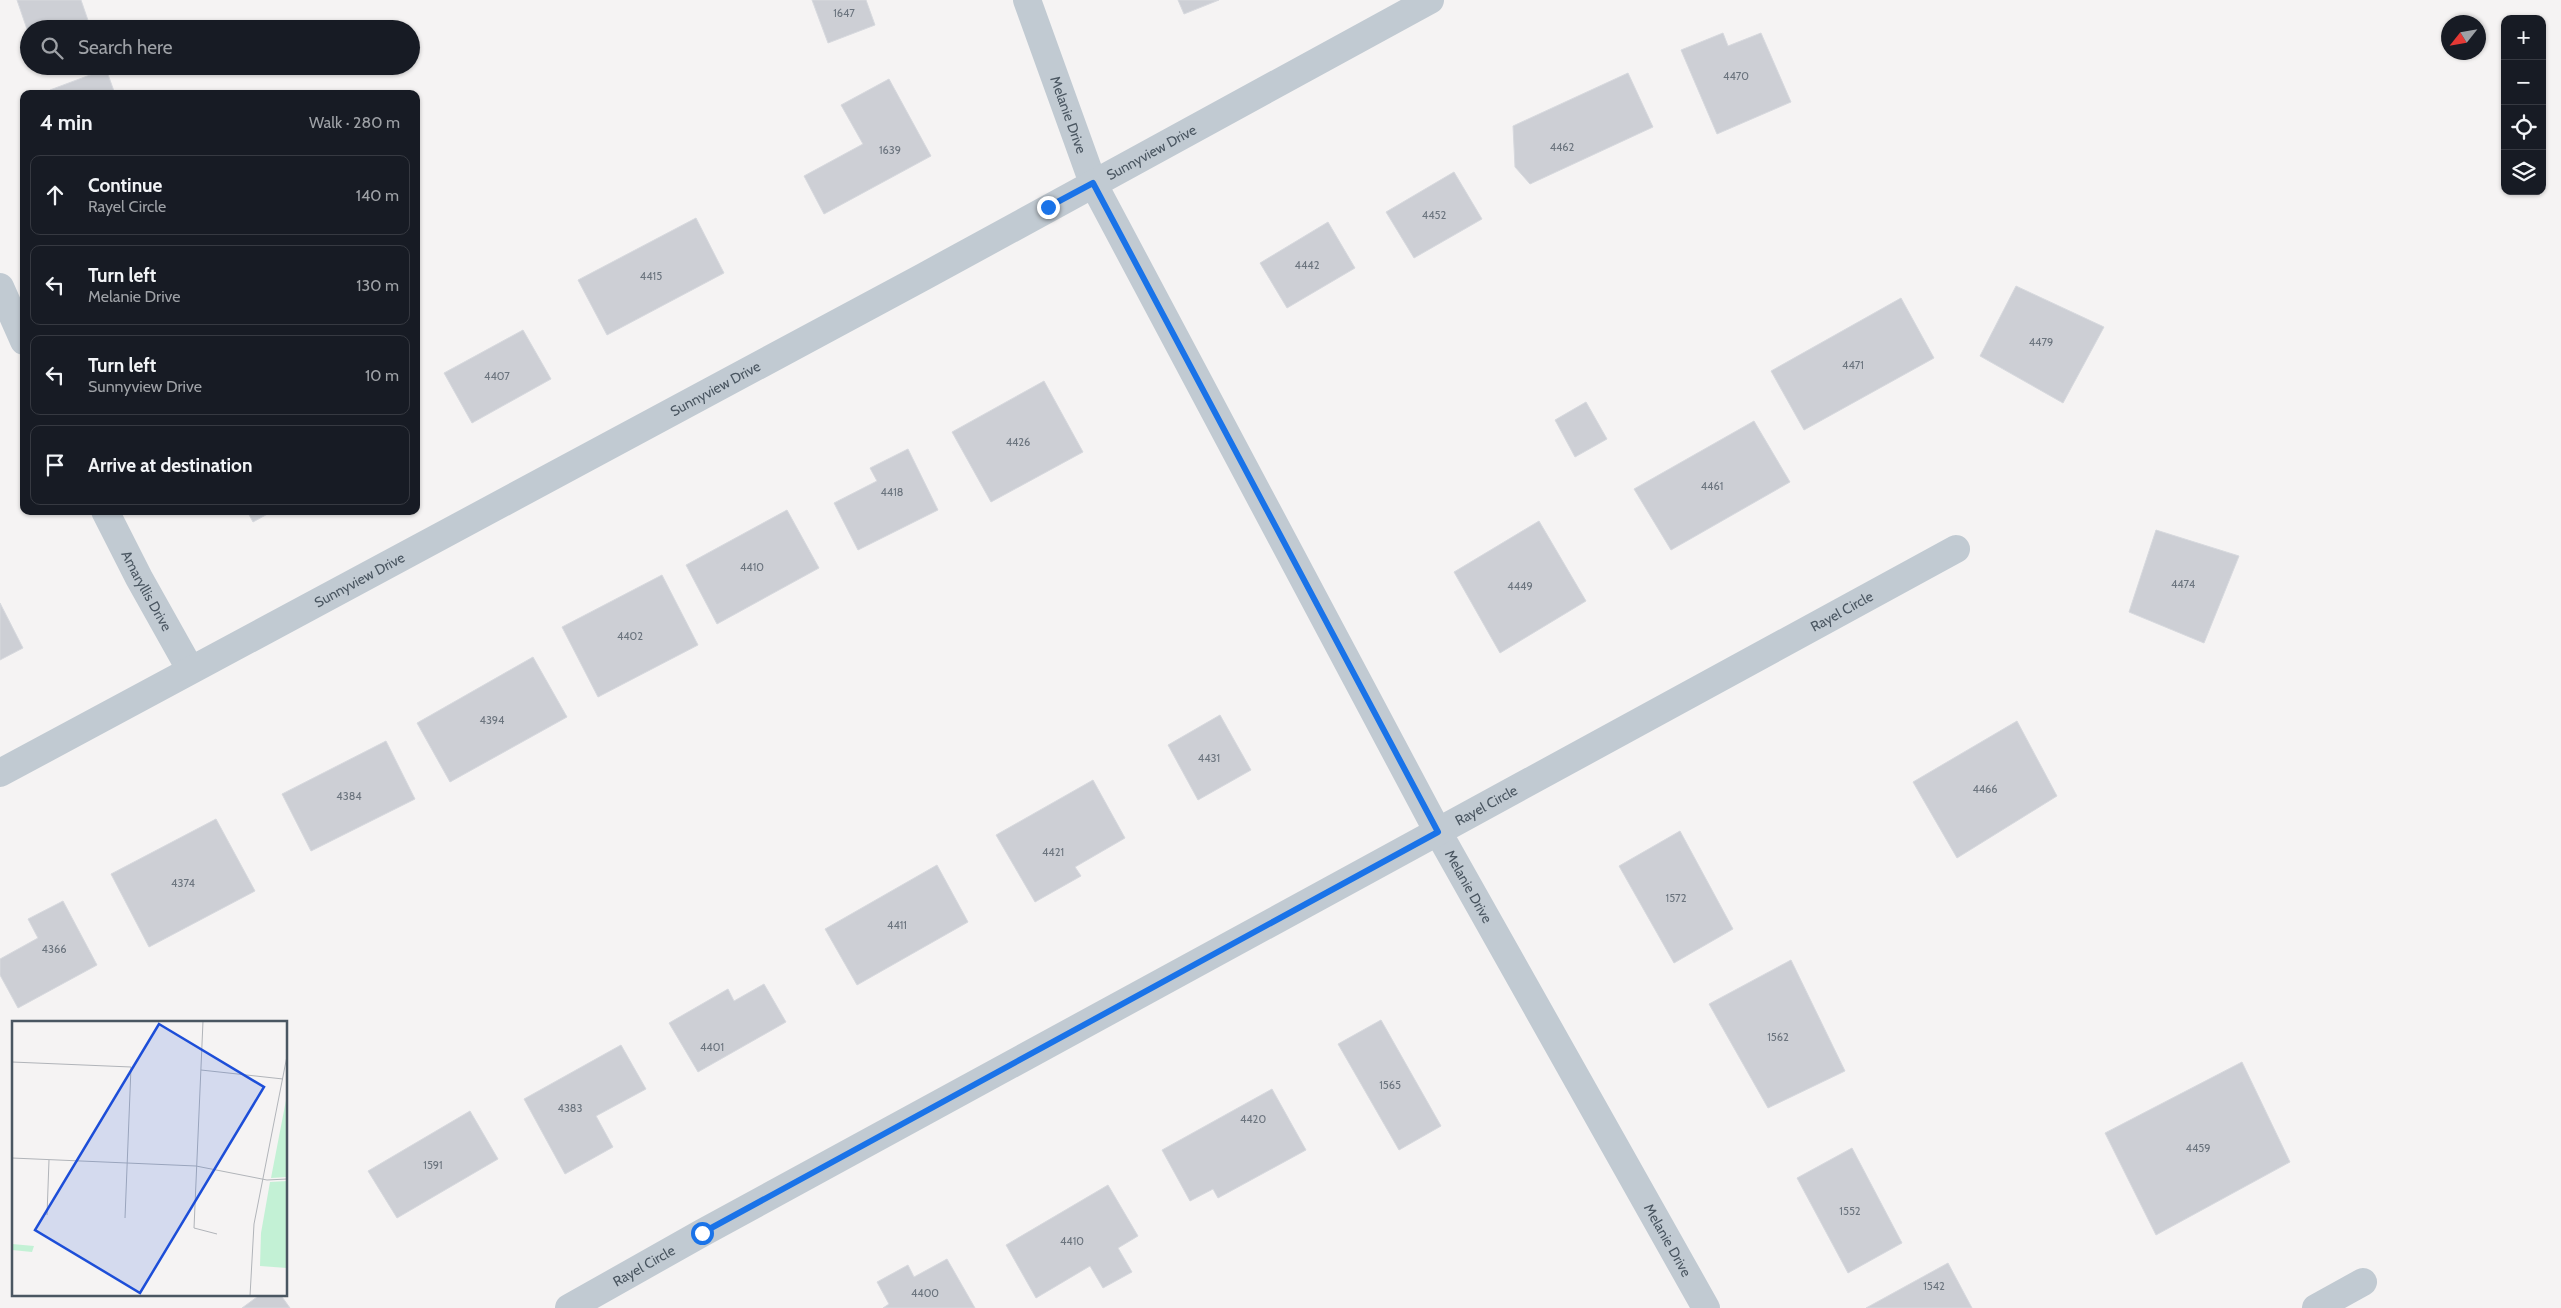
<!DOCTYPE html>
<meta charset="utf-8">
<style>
:root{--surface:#171b24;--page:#20242c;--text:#f1f3f6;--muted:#9ea1a6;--line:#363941}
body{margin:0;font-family:Cabin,sans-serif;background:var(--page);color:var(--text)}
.controls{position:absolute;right:15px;top:15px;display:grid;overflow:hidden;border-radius:10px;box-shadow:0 1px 4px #0004}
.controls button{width:45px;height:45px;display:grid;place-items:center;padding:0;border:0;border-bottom:1px solid var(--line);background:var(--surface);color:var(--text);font:25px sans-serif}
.compass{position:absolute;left:2441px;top:15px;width:45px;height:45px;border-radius:50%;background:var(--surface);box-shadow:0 1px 4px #0004;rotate:239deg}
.stop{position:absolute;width:15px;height:15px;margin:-11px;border:4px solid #1a73e8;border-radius:50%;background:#fff}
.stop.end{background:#1a73e8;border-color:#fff;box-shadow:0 1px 5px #0008}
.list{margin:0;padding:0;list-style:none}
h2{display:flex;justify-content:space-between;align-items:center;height:65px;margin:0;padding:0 20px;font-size:21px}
h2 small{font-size:16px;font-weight:400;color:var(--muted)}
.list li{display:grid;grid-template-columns:32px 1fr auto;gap:15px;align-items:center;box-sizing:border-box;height:80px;margin:0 10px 10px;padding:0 10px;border:1px solid var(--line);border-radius:10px}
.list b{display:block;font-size:19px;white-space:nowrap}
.list p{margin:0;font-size:16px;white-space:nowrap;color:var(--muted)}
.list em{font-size:16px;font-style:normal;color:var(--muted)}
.icon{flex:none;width:28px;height:28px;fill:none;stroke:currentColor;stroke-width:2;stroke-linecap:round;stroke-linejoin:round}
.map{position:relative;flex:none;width:2561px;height:1308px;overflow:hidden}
.search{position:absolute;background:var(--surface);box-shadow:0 1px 4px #0004;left:20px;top:20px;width:400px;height:55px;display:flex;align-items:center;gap:12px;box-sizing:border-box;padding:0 18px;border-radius:28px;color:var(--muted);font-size:19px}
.panel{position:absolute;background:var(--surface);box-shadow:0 1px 4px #0004;left:20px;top:90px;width:400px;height:425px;border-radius:10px}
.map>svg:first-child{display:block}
.building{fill:#cdcfd5;stroke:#d7d9de}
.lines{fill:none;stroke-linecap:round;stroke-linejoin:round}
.minor{stroke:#c1cad2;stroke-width:28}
.route{stroke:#1a73e8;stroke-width:6}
.labels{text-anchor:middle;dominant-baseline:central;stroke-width:4;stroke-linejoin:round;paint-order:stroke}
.number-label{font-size:11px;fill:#6b747e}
.street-label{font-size:14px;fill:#4a5661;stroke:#fff}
.inset-road{fill:none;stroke:#b1b4b9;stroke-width:1}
.view{fill:#1d4ed8;fill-opacity:0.15;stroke:#1d4ed8;stroke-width:2.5}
.inset-edge{fill:none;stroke:#4a5661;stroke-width:2.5}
</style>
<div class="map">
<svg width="2561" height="1308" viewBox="0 0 2561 1308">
<rect width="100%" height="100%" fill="#f5f3f3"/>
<!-- building -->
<g class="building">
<path d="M17,0H81L91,29H29V35Z"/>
<path d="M812,0H866L875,25L828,43Z"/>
<path d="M1178,0H1219L1184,14Z"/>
<path d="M1723,33L1728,46L1761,33L1791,102L1717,134L1681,50Z"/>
<path d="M106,69L115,94H51L50,90Z"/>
<path d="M1628,73L1653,127L1530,184L1515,167L1513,126Z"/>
<path d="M889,79L931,156L824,214L804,176L863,144L841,105Z"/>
<path d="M1454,172L1482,219L1414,258L1386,212Z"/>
<path d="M696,218L724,273L607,335L578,280Z"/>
<path d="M1328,222L1355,268L1287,308L1260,263Z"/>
<path d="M2016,286L2104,327L2063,403L1980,356Z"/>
<path d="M1901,298L1934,358L1804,430L1771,371Z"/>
<path d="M523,330L551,379L472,423L444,373Z"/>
<path d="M1044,381L1083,452L991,502L952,432Z"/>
<path d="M1586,402L1607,439L1575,457L1555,420Z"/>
<path d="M1754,421L1790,482L1671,550L1634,489Z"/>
<path d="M908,449L938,510L858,550L834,503L877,481L870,468Z"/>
<path d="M787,510L819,568L717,624L686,565Z"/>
<path d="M247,511H273L253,522Z"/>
<path d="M1539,521L1586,601L1500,653L1454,572Z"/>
<path d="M2156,530L2239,556L2204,643L2129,612Z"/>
<path d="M662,575L698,645L598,697L562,627Z"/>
<path d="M0,603L23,648L0,660Z"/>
<path d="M533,657L567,717L450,782L417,723Z"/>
<path d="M1220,715L1251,770L1198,800L1168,745Z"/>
<path d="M2017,721L2057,796L1957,858L1913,782Z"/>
<path d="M386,741L415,799L311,851L282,794Z"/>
<path d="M1093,780L1125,838L1075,867L1081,876L1035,902L996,835Z"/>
<path d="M216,819L255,891L149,947L111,874Z"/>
<path d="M1680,831L1733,929L1674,963L1619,866Z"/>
<path d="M937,865L968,922L857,985L825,929Z"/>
<path d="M63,901L97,965L18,1008L0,975V959L38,938L28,919Z"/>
<path d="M1791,960L1845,1071L1768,1108L1709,1004Z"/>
<path d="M764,984L786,1022L698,1072L669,1023L728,989L734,1001Z"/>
<path d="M1381,1020L1441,1126L1399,1150L1338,1044Z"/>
<path d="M621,1045L646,1089L596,1116L613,1147L565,1174L524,1099Z"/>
<path d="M2242,1062L2290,1162L2156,1235L2105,1133Z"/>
<path d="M1272,1089L1306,1150L1218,1198L1213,1189L1190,1201L1162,1150Z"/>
<path d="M470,1111L498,1159L397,1218L368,1171Z"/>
<path d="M1852,1148L1902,1243L1848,1273L1797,1178Z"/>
<path d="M1108,1185L1138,1236L1118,1248L1132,1272L1103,1288L1090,1266L1036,1298L1006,1245Z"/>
<path d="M947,1259L975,1308H883L889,1304L877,1282L908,1265L914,1277Z"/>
<path d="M1948,1263L1972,1308H1866Z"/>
<path d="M261,1294H280L290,1308H242Z"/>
</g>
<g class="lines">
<!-- minor -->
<g class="minor">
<path id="s1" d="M1027,0L1093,183L1438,832L1706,1308"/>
<path d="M0,287L24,341"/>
<path id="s2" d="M105,511L139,578L190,669"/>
<path id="s3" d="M0,773L923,277L1430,0"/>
<path id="s4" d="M569,1308L702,1233L1956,549"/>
<path d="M2316,1308L2363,1282"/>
</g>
</g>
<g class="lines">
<!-- route -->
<path class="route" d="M702,1233L1438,832L1093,183L1048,207"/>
</g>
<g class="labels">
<!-- number labels -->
<g class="number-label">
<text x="844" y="13">1647</text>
<text x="1736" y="76">4470</text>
<text x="1562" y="147">4462</text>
<text x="890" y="150">1639</text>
<text x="1434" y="215">4452</text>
<text x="1307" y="265">4442</text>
<text x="651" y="276">4415</text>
<text x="2041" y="342">4479</text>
<text x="1853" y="365">4471</text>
<text x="497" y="376">4407</text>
<text x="1018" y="442">4426</text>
<text x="1712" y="486">4461</text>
<text x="892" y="492">4418</text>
<text x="752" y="567">4410</text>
<text x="2183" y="584">4474</text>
<text x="1520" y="586">4449</text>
<text x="630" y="636">4402</text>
<text x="492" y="720">4394</text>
<text x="1209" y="758">4431</text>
<text x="1985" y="789">4466</text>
<text x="349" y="796">4384</text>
<text x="1053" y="852">4421</text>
<text x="183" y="883">4374</text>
<text x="1676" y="898">1572</text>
<text x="897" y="925">4411</text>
<text x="54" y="949">4366</text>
<text x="1778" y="1037">1562</text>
<text x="712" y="1047">4401</text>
<text x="1390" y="1085">1565</text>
<text x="570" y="1108">4383</text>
<text x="1253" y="1119">4420</text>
<text x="2198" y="1148">4459</text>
<text x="433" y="1165">1591</text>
<text x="1850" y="1211">1552</text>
<text x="1072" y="1241">4410</text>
<text x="1934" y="1286">1542</text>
<text x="925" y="1293">4400</text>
</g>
<!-- street labels -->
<g class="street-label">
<text stroke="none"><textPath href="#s1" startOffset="122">Melanie Drive</textPath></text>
<text stroke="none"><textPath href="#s3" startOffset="1308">Sunnyview Drive</textPath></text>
<text stroke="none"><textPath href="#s3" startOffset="812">Sunnyview Drive</textPath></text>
<text stroke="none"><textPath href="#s3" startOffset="408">Sunnyview Drive</textPath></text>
<text stroke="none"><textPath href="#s2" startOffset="90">Amaryllis Drive</textPath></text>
<text stroke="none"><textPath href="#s4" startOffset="1451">Rayel Circle</textPath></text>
<text stroke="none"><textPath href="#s4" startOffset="1046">Rayel Circle</textPath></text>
<text stroke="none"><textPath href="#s1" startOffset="992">Melanie Drive</textPath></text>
<text stroke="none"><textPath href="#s1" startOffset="1398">Melanie Drive</textPath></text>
<text stroke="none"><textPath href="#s4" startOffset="86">Rayel Circle</textPath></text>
</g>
</g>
<!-- overview -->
<g transform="translate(12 1021)">
<rect width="275" height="275" fill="#f5f3f3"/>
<path d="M275,74V156L259,157ZM275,160V247L248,245L249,212L258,161ZM0,223L22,225L20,231L0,229Z" fill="#c3f1d5"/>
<path class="inset-road" d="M191,0L182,207L205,213M0,41L119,46L113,197M189,49L271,58M0,137L184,145L255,159L275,158M35,194L37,139M238,275L242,203L275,35"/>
<path class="view" d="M147,3L252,66L128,272L23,209Z"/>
<rect width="275" height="275" class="inset-edge"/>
</g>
</svg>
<div class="controls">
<button>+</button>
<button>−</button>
<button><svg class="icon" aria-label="locate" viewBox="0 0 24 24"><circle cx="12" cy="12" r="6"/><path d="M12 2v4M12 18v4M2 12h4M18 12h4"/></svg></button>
<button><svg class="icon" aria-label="layers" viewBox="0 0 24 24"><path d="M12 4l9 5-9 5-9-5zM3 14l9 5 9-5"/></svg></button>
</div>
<svg class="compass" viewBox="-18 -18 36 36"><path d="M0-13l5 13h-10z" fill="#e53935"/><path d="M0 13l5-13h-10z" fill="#9ea1a6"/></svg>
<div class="stop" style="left:702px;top:1233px"></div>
<div class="stop end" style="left:1048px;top:207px"></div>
<div class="search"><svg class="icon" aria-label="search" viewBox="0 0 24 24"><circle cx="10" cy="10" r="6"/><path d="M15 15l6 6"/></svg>Search here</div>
<section class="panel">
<h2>4 min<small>Walk · 280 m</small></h2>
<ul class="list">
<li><svg class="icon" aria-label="ahead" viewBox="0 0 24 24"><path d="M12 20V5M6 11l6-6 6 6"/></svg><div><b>Continue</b><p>Rayel Circle</p></div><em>140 m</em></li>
<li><svg class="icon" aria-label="left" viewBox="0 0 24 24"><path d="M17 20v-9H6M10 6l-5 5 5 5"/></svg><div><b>Turn left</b><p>Melanie Drive</p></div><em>130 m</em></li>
<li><svg class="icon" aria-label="left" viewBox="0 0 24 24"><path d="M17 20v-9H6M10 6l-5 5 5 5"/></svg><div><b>Turn left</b><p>Sunnyview Drive</p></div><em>10 m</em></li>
<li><svg class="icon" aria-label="arrive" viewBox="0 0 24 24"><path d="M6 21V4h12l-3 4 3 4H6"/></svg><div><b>Arrive at destination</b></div></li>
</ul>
</section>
</div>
